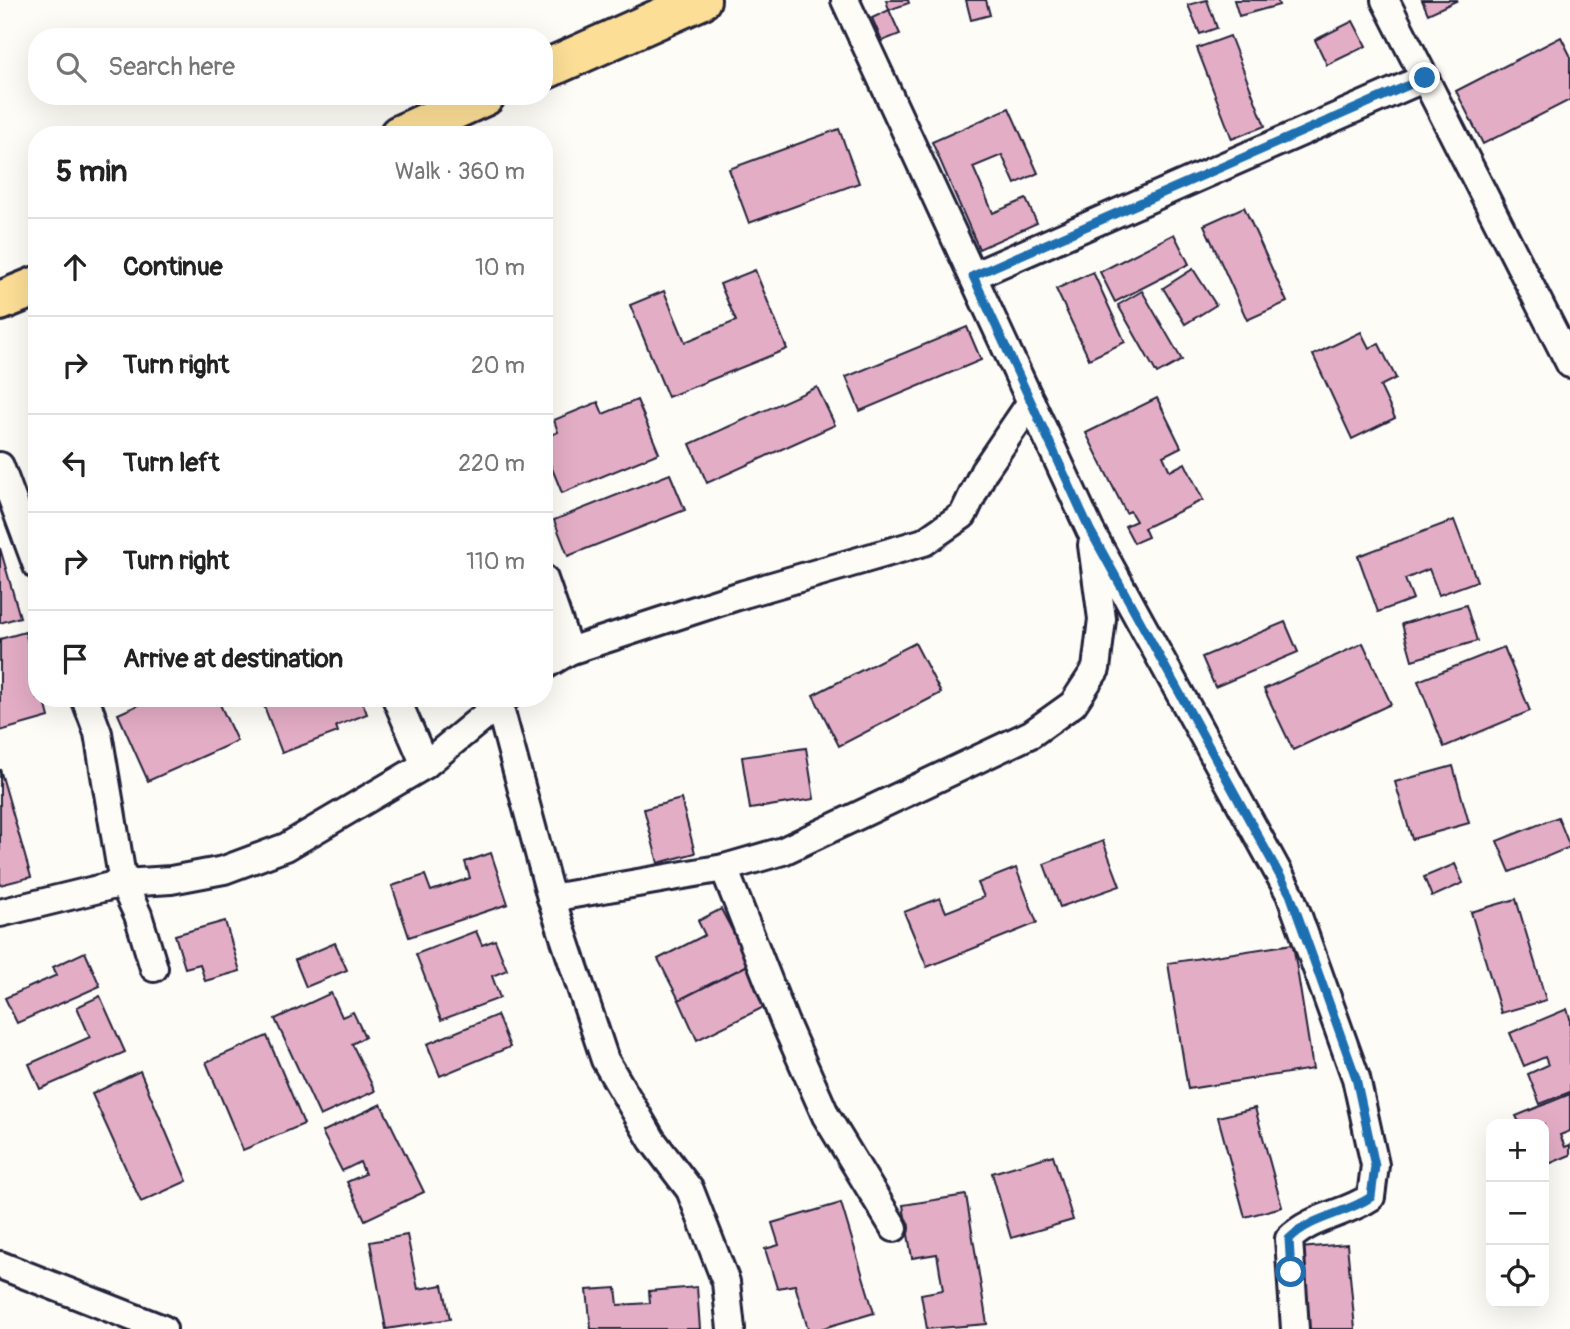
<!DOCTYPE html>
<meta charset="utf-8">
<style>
:root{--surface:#fff;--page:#f6f6f6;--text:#222;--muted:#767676;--line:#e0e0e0}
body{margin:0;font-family:Pangolin,sans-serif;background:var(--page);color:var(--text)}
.controls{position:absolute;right:21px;bottom:21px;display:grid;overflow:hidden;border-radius:14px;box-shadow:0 7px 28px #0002}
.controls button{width:63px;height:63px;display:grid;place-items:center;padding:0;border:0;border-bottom:2px solid var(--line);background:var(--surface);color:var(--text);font:35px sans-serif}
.stop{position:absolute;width:21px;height:21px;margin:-16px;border:5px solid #1f6fb2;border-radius:50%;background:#fff}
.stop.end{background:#1f6fb2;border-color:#fff;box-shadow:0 2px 7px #0008}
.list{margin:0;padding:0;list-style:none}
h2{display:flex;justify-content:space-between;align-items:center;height:91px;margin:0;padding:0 28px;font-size:30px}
h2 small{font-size:23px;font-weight:400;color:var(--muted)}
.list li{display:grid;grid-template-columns:46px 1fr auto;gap:21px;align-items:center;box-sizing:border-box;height:98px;padding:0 28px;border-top:2px solid var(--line)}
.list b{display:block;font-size:26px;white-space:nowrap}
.list em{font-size:23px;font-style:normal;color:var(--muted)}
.icon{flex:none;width:38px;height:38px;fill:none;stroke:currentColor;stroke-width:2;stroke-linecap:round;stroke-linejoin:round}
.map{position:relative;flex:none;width:1570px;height:1329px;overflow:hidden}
.search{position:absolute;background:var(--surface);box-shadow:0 7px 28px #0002;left:28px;top:28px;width:525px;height:77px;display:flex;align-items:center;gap:18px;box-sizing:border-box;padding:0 24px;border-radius:28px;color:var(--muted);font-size:26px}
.panel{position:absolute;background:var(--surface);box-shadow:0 7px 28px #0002;left:28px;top:126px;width:525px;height:581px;border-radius:28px}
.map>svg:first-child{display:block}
.building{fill:#e3adc5;stroke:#22223b;stroke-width:2}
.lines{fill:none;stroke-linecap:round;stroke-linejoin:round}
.street-casing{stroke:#22223b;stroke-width:32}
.primary-casing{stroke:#22223b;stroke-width:44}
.street{stroke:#fdfcf7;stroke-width:26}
.primary{stroke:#fcde96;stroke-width:38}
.route{stroke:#1f6fb2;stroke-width:9}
</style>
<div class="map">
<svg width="1570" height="1329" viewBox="0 0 1570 1329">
<rect width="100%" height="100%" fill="#fdfcf7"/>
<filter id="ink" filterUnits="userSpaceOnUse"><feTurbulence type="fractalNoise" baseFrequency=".0143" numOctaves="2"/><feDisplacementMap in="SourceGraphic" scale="14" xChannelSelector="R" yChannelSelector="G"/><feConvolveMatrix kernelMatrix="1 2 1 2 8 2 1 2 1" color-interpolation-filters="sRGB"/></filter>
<g filter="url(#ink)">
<!-- building -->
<g class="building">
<path d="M886,0H908L909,3L889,10Z"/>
<path d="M966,0H986L990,15L971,20Z"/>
<path d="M1207,0L1217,28L1200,34L1188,5Z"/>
<path d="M1234,0H1277L1279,5L1239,16Z"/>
<path d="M1422,0H1458L1428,14Z"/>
<path d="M889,10L900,34L882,41L872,18Z"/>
<path d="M1353,21L1366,46L1327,65L1315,40Z"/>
<path d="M1230,36L1265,126L1232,139L1197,48Z"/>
<path d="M1561,37L1570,55V100L1483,144L1456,91Z"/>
<path d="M1009,108L1038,173L1015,184L1002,155L973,167L993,213L1026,199L1037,223L979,249L932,142Z"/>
<path d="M839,129L859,183L749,223L729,169Z"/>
<path d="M1244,207L1287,302L1247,320L1204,225Z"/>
<path d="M1174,234L1189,264L1115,302L1100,272Z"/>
<path d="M1193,269L1216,305L1185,324L1163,288Z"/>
<path d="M755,270L787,349L668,397L630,305L664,291L685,342L736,321L720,284Z"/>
<path d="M1093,272L1125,342L1089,359L1056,289Z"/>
<path d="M1142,291L1182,360L1157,374L1118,305Z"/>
<path d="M967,327L981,360L860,411L846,377Z"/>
<path d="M1361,332L1369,348L1379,344L1396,378L1380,386L1395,418L1352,439L1313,355Z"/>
<path d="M817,387L835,425L707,483L690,444Z"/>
<path d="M1157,398L1181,447L1163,456L1170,471L1185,463L1203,500L1144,528L1148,537L1134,543L1125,526L1136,521L1130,511L1126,513L1086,433Z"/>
<path d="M637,400L659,453L562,493L544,449V438L558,432L554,420L598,402L603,414Z"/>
<path d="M670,474L685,510L568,556L554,520Z"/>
<path d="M1454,520L1477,581L1439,595L1429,569L1405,579L1413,599L1378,612L1358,556Z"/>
<path d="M0,548L20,617L0,623Z"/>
<path d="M1466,605L1477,641L1412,660L1402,624Z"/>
<path d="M1285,622L1298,652L1215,687L1202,657Z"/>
<path d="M25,632L37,672V698H44L49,717L0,731V639Z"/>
<path d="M915,643L941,693L839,746L813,695Z"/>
<path d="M1363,643L1391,704L1293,750L1264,689Z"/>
<path d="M1504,647L1530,711L1444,747L1418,681Z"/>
<path d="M154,698H217L237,741L148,781L118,714Z"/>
<path d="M261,698H361L367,714L336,726L338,732L282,753Z"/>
<path d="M806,748L814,799L750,809L742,757Z"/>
<path d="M1453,766L1469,823L1412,839L1395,782Z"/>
<path d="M0,769L31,877L0,885Z"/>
<path d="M681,799L695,853L658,863L644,809Z"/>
<path d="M1558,817L1570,847L1510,872L1497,841Z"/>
<path d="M1103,841L1120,886L1060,907L1044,864Z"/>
<path d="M491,853L508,904L409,937L392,886L425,875L431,891L470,878L465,862Z"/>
<path d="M1455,864L1463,883L1432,897L1424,877Z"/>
<path d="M1016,868L1037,923L927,967L904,912L940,898L946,912L984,897L978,883Z"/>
<path d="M1516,899L1546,1000L1501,1013L1471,912Z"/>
<path d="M721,909L750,964L679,1000L658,959L705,935L698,921Z"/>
<path d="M225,921L240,971L205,981L200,964L185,968L175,935Z"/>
<path d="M476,931L482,945L495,940L507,970L492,976L500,998L441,1020L416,954Z"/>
<path d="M335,943L347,970L306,987L295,960Z"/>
<path d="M1293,944L1313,1069L1188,1089L1168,963Z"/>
<path d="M85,952L100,986L17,1023L5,998L57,975L53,967Z"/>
<path d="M750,964L770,1004L697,1040L679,1000Z"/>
<path d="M331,993L342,1017L353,1012L365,1037L352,1044L375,1091L320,1116L275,1019Z"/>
<path d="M100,996L125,1052L40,1089L29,1064L90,1037L77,1007Z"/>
<path d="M1567,1009L1570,1018V1092L1540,1104L1528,1074L1548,1065L1545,1057L1524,1066L1510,1033Z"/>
<path d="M497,1015L510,1047L440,1076L427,1044Z"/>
<path d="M267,1036L304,1124L243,1150L206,1062Z"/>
<path d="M140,1071L187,1181L141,1202L92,1094Z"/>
<path d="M1570,1094V1131L1560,1135L1565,1147L1570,1145V1155L1544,1166V1124H1520L1516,1116Z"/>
<path d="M381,1104L424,1192L365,1220L347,1182L365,1174L360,1162L342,1171L322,1132Z"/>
<path d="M1255,1108L1282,1207L1245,1217L1218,1117Z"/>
<path d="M1053,1155L1073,1220L1011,1238L992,1173Z"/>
<path d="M966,1195L987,1324L927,1329L921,1294L943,1290L937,1254L912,1258L903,1205Z"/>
<path d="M841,1203L874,1313L820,1329H808L795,1285L777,1288L765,1249L779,1245L772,1223Z"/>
<path d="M407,1235L418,1289L443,1285L450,1319L386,1329L370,1242Z"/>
<path d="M1347,1244L1355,1329H1307L1300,1248Z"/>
<path d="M697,1287L700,1329H591L587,1290L616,1288L618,1305L650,1303L649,1291Z"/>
</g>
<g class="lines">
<defs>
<g id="street">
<path d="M845,0L1090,530L1290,894L1356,1078L1375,1165L1371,1197C1344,1215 1312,1216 1289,1239L1295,1329"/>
<path d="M1385,0L1570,364"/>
<path d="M973,276L1425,78"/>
<path d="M0,466L37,566"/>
<path d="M544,579L569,651L544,666"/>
<path d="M569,651L744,594L924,542L963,515L984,471L1031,402"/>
<path d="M85,698L98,733L123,883L138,915L154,968"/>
<path d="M396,698L425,765"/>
<path d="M499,704L551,898L605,1060L652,1140L690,1190L726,1282L731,1329"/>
<path d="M724,868L785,1023L826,1116L894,1228"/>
<path d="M551,898L724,868L783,851L1031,734L1073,704L1096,669L1102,619L1092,545"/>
<path d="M0,913L123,883L171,880L224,870L286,847L425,765L506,698"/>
<path d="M0,1265L163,1329"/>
</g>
<g id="primary">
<path d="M544,70L701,0"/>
<path d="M399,135L485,96"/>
<path d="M0,301L37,286"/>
</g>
</defs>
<!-- street casing -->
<use href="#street" class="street-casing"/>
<!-- primary casing -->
<use href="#primary" class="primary-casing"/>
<!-- street -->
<use href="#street" class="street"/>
<!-- primary -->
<use href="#primary" class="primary"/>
</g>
</g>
<g class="lines" filter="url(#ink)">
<!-- route -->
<path class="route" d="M1291,1272L1289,1239C1312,1216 1344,1215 1371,1197L1375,1166L1356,1078L1290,894L1090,530L973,276L1425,78"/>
</g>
</svg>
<div class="controls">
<button>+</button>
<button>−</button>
<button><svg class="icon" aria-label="locate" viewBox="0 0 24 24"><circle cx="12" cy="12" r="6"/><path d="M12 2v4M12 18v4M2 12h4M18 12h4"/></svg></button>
</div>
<div class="stop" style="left:1291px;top:1272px"></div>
<div class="stop end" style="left:1425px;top:78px"></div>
<div class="search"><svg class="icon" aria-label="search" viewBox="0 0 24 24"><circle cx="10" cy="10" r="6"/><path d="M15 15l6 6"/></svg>Search here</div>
<section class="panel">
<h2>5 min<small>Walk · 360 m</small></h2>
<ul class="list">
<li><svg class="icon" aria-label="ahead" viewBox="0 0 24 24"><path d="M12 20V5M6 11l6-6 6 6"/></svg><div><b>Continue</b></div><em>10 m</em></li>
<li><svg class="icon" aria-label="right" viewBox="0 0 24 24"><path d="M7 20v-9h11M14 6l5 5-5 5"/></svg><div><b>Turn right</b></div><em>20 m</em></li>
<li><svg class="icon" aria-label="left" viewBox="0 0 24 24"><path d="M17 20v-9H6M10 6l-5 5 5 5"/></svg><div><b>Turn left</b></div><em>220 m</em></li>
<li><svg class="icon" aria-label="right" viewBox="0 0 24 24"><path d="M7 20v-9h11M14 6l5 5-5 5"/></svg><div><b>Turn right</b></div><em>110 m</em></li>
<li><svg class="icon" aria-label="arrive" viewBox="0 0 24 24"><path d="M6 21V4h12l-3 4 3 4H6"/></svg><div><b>Arrive at destination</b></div></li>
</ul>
</section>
</div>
